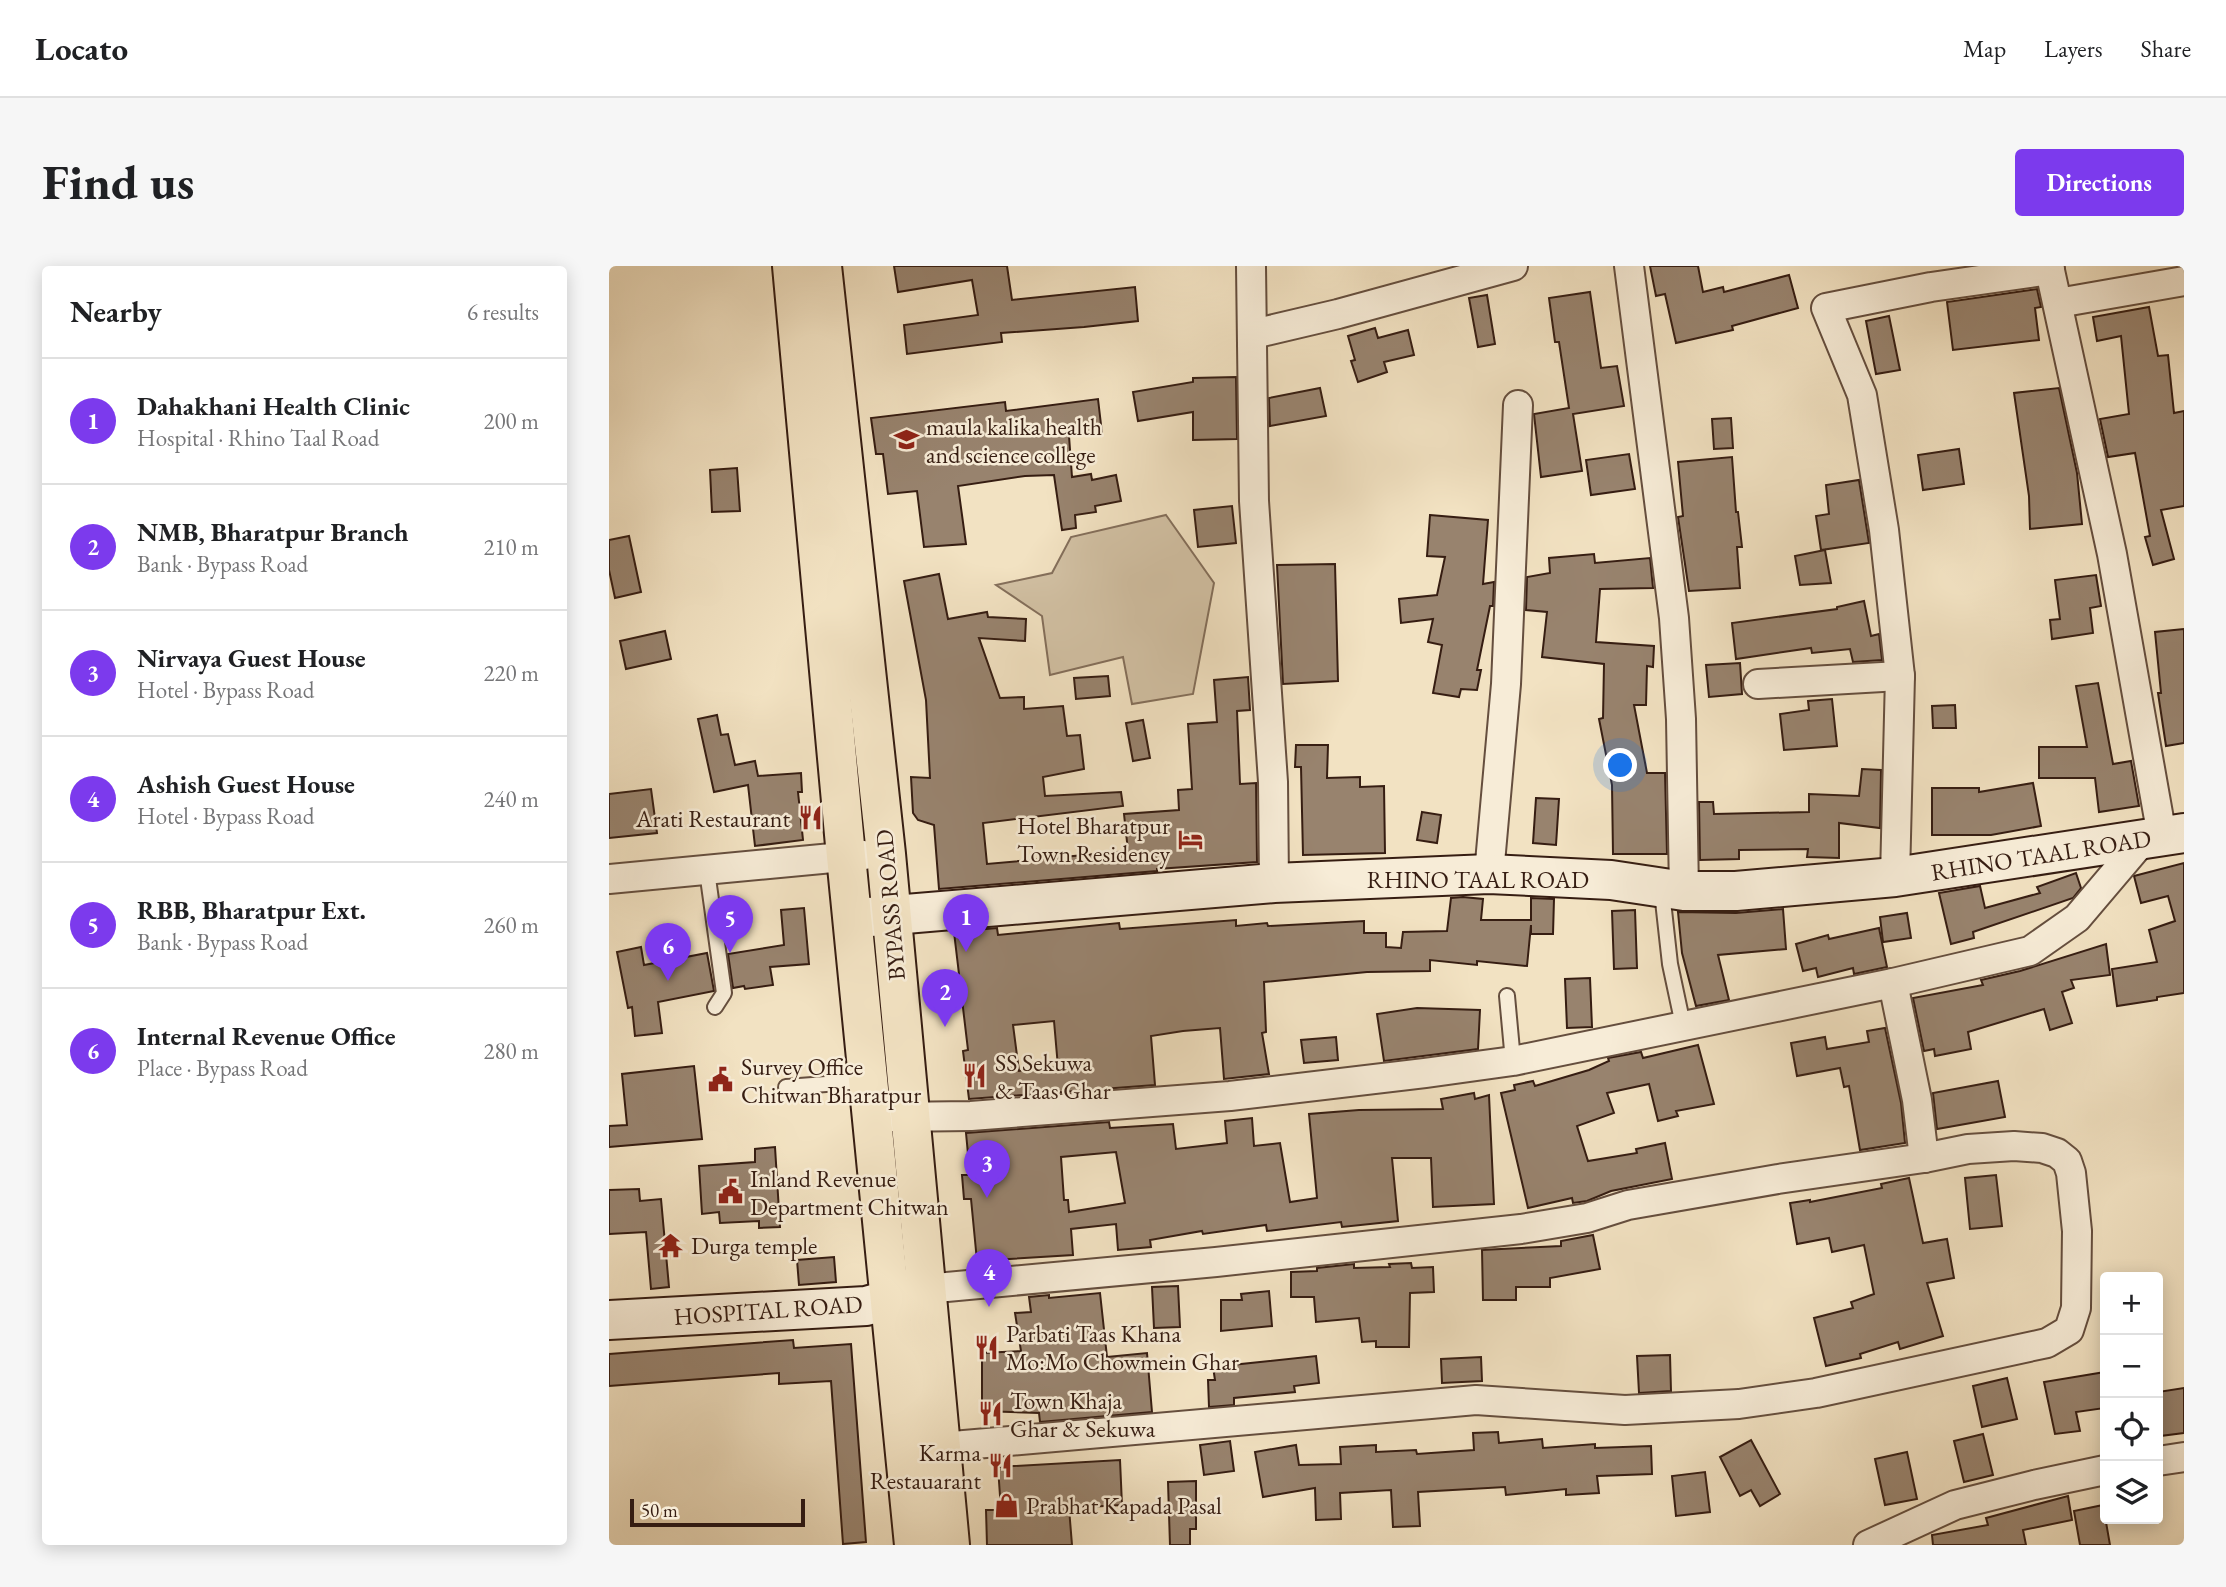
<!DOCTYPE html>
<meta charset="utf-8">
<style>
:root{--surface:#fff;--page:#f6f6f6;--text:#202124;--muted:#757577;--line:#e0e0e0;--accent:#7c3aed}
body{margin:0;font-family:"EB Garamond",serif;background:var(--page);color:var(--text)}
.controls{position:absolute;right:21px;bottom:21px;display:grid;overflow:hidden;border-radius:7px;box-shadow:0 4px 18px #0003}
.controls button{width:63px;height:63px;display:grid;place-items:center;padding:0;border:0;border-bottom:2px solid var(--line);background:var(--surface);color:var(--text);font:35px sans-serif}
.scale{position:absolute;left:21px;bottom:18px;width:175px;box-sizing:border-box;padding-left:7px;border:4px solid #361d12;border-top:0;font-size:19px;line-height:24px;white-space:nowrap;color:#361d12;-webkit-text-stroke:5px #f7ecd7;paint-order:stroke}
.you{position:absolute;left:1012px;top:500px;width:24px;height:24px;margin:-18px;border:5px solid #fff;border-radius:50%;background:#1a73e8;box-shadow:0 0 0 10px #1a73e833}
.badge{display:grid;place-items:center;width:46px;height:46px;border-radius:50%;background:var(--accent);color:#fff;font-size:23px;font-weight:700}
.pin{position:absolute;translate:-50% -58px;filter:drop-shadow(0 2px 4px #0008)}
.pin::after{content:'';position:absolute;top:37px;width:24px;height:21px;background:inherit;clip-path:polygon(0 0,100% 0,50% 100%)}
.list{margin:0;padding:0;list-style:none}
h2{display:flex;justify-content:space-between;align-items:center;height:91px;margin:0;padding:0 28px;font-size:30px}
h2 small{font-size:23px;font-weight:400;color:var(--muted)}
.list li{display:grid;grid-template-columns:46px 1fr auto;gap:21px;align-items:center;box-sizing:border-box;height:126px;padding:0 28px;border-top:2px solid var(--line)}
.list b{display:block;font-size:26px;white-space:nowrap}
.list p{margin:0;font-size:23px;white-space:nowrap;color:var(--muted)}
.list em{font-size:23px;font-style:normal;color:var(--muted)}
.icon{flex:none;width:38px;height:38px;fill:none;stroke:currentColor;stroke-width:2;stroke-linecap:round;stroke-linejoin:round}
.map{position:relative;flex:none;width:1575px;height:1279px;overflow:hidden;border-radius:7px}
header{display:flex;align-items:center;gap:42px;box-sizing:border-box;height:98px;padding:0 35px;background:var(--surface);border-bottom:2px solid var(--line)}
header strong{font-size:33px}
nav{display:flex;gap:38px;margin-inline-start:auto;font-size:24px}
.intro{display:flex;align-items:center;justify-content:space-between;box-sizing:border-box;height:168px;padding:0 42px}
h1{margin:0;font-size:49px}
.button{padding:18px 32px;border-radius:7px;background:var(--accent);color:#fff;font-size:24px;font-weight:700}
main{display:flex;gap:42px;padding:0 42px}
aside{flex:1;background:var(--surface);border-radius:7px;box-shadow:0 4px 18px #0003}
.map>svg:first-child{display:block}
.green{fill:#d2c1a4;stroke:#846f5b;stroke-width:2}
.building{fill:#98836e;stroke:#361d12;stroke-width:2;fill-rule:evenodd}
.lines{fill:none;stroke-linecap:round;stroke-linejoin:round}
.lane-casing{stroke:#654e3e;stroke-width:18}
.street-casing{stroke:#654e3e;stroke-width:32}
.secondary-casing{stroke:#361d12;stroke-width:42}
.highway-casing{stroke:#361d12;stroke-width:42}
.lane{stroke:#f7ecd7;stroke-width:14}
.street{stroke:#f7ecd7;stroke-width:28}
.secondary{stroke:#f7ecd7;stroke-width:38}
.highway{stroke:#f2e2c2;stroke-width:38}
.labels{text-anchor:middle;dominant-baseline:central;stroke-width:5;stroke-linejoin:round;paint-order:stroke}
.poi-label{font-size:24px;fill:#361d12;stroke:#f7ecd7;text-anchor:start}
.street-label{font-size:24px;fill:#361d12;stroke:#f7ecd7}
</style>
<header>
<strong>Locato</strong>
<nav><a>Map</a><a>Layers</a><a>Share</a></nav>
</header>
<div class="intro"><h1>Find us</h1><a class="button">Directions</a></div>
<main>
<aside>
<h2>Nearby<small>6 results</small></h2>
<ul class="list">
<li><span class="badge">1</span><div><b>Dahakhani Health Clinic</b><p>Hospital · Rhino Taal Road</p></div><em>200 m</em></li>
<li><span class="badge">2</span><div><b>NMB, Bharatpur Branch</b><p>Bank · Bypass Road</p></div><em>210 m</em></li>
<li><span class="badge">3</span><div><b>Nirvaya Guest House</b><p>Hotel · Bypass Road</p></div><em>220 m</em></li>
<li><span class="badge">4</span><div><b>Ashish Guest House</b><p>Hotel · Bypass Road</p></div><em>240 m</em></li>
<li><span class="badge">5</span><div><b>RBB, Bharatpur Ext.</b><p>Bank · Bypass Road</p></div><em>260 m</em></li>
<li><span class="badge">6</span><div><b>Internal Revenue Office</b><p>Place · Bypass Road</p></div><em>280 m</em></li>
</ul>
</aside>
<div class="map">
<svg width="1575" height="1279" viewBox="0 0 1575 1279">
<rect width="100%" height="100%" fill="#f2e2c2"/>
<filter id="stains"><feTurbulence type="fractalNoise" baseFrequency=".00286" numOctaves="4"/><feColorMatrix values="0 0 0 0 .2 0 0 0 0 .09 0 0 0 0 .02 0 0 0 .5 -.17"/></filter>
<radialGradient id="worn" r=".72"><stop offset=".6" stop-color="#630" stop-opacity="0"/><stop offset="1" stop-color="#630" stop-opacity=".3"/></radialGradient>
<!-- green -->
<path class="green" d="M557,249L605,317L584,428L523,438L514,391L441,409L433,350L387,319L443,307L462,271Z"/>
<!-- building -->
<g class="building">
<path d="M285,0H398L403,34L526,21L529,55L475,61L392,67L393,76L298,88L295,59L369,49L363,14L289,26Z"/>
<path d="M1041,0H1089L1094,26L1114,21L1115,26L1180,9L1189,42L1123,60L1124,64L1067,77L1056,28L1047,30Z"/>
<path d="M1428,23L1432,41L1426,42L1430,74L1344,84L1338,36Z"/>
<path d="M981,26L992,102L1008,100L1015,140L964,148L973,205L932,211L925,148L960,142L950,76H946L940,32Z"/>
<path d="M878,29L886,78L869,81L860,32Z"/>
<path d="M1540,41L1549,90L1559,89L1565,147L1575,145V240L1552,244L1565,293L1544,299L1536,271L1541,270L1526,187L1499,191L1491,153L1520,148L1512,70L1488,75L1484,51Z"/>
<path d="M1280,50L1291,104L1267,108L1257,55Z"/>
<path d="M766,62L769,72L799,64L805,89L775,96L778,106L749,116L742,95L746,94L739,70Z"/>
<path d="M627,111L628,173L584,174V146L529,155L524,126L584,116V112Z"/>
<path d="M711,122L717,150L661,160L660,132Z"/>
<path d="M1450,122L1468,207L1473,258L1421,263L1420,230L1405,127Z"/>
<path d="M489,133L493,167L460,170L463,211L482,208L483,214L507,209L512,235L486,240L487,246L466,249L467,262L453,264L445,209L416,210L349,220L357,278L315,281L308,225L279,228L274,188H267L262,152L396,136L397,145Z"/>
<path d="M1122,152L1124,182L1105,183L1103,153Z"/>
<path d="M1350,183L1355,218L1314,224L1309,189Z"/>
<path d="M1020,188L1026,223L982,229L977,194Z"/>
<path d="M1123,191L1127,246H1129L1133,281H1128L1131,322L1080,325L1069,251L1074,250L1069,196Z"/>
<path d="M128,202L131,245L103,246L101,204Z"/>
<path d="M1250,214L1260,277L1212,284L1207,250L1220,248L1217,219Z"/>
<path d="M623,240L627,277L589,281L585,244Z"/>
<path d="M821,249L879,254L874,318L885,316L884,340H881L868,404H872L868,424L852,423L850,431L824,427L833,379L819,376L824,353L792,357L790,333L828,329L836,291L818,290Z"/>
<path d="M20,270L32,326L6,332L0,304V274Z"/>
<path d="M1216,284L1222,317L1191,319L1186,290Z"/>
<path d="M985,288L986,297L1041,292L1044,322L991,323L987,376L1045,380L1044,401L1038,400L1037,439H1025L1038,507H1056L1058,588H1004L1003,519L990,453L994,452L995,398L933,391L938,346L917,344L918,311L941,307L940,292Z"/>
<path d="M726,298L729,415L674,418L668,299Z"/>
<path d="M330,308L339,353L378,346L379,351L417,353L416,375L370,372L391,432L415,431V443L454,440L458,470L471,469L475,503L434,511L436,530L512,526L514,540L374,557L378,598L519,585L515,548L570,544L569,524L583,523L579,458L608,456L605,414L639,411L641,444L628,445L631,518L647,517L648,596L548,603V605L330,623L325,559L309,554L304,547L302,511L321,512L317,434L295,315Z"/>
<path d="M1487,309L1492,340L1481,342L1484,367L1443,373L1441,354L1451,353L1446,314Z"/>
<path d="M1255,335L1262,370L1270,368L1273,394L1244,396L1241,383L1203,387L1202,382L1127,393L1123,357L1228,343V341Z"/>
<path d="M1575,363V477L1557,480L1549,427H1552L1546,366Z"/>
<path d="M56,365L62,393L17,403L11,375Z"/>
<path d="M1131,397L1133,428L1100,431L1097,399Z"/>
<path d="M499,410L501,430L467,433L465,412Z"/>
<path d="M1489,417L1504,498L1522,495L1530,540L1490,546L1486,512H1430V481H1478L1467,420Z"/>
<path d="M1223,433L1228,480L1175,484L1171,448L1200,444L1199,435Z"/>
<path d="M1346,439L1347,462H1324L1323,440Z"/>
<path d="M108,449L112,469L119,468L126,499L146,495L149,510L192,507L193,526H189L194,574L146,580L139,519L105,526L89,453Z"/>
<path d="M534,454L541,492L524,495L517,457Z"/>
<path d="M687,479H719L718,512L751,511V521L775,520L776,587L694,589L692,501H686Z"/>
<path d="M1253,503L1272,504L1271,562L1230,557V592L1198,591L1199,583L1130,584V593L1091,594L1090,536H1104L1105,548L1200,546V528L1250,530Z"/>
<path d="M1424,517L1432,560L1382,569H1323V522H1370V526Z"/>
<path d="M42,523L48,567L0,572V528Z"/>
<path d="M927,532L950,533L947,579L924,577Z"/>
<path d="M813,546L832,549L828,577L808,574Z"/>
<path d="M1575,597V727L1548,731V734L1508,740L1503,703L1548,696L1540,664L1566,655L1559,630L1532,637L1525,610Z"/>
<path d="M1467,607L1472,622L1464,632L1364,666L1365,672L1342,678L1330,627L1371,620L1376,642L1431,627L1428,621Z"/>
<path d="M854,631L874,633L872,654H922V632L945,633L944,668H922V659L918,700L868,695V699L821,694V705L758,706L655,716L657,766L653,767L660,808L615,813L611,762L574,765L542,770L546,819L360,833L354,785L359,784L345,666L388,662L389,669L510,657L511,663L627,654V660L658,657L659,660L755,655V667H777V681L792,682L794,666L838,665L842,632ZM445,755L449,801L410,805L404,759Z"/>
<path d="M195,642L200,698L161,701L164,719L136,723L135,720L124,722L119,688L175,679L172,644Z"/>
<path d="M1174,643L1177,683L1109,689L1120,734L1087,740L1073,687L1069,646L1127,647Z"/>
<path d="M1026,644L1028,702L1005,703L1003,645Z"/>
<path d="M1298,647L1302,672L1274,676L1271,651Z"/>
<path d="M1270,662L1278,701L1245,708L1244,702L1209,711L1207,702L1194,705L1187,678L1219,669L1220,673Z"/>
<path d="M1497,678L1501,709L1462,714L1465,722L1453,726L1463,757L1441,764L1435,743L1359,766L1362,783L1326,790L1325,783L1315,785L1304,732L1374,719L1372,714L1411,705Z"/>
<path d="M32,681L35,699L98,687L105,725L49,736L53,767L26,770L23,741L19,742L8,686Z"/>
<path d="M981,712L983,761L958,762L956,713Z"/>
<path d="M808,742L871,744L869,783L775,795L768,748Z"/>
<path d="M1276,762L1292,837L1296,877L1251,884L1240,820L1235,821L1231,802L1188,810L1182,777L1216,771L1218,783L1260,776L1258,765Z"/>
<path d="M727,771L729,794L695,797L692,774Z"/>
<path d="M1089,779L1105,838L1067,845L1069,850L1049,855L1040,818L998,827L1005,847L968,860L979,895L1028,887L1027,883L1056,877L1063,913L1002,925L978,935L964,937L963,932L919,942L892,827L906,824L905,819L924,815L926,820L980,804L1000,795L999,792L1032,786L1034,792Z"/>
<path d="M85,800L93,873L0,881V860L18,859L13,808Z"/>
<path d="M1389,815L1396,851L1328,863L1324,827Z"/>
<path d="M865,827L866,833L880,829L885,938L824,941L822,892H783L789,955L733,961L732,956L658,965L657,959L594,968L593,965L541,974L542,981L509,984L507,958L462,963L464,989L368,995L362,933H355L353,909H361L357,867L500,856L501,862L564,858L567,883L618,877L616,855L643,852L645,880L671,877L681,936L708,932L700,848L750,844L834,843L832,833ZM507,886L516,937L460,946L459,934H455L452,891Z"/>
<path d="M166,881L171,961L150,962V955L111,957L110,946L93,948L90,900L146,896V883Z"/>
<path d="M1387,909L1393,960L1361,963L1356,912Z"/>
<path d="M1300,912L1314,977L1338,973L1345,1012L1318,1017L1334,1070L1291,1083L1289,1076L1251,1088L1252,1092L1217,1100L1205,1052L1244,1042L1242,1036L1265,1028L1255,979L1223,986L1220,972L1188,978L1181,937L1201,934V936L1273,922L1272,918Z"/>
<path d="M30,923L31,935L52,933L60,1021L42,1023L37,966L0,968V924Z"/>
<path d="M984,969L991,1003L941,1012V1021H907V1034H874L873,984L952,980V975Z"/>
<path d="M225,991L227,1016L190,1019L188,994Z"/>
<path d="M802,997L803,1002L824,1001L825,1026L801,1027L800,1081H767V1075L753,1076L750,1052L707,1056L705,1031H682V1006L708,1005V1002L745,998V1002L781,1001L780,998Z"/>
<path d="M569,1020L571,1061L545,1062L543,1021Z"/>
<path d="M660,1025L663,1060L612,1065V1034H633L632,1028Z"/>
<path d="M491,1027L498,1091L538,1087L543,1146L431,1156L430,1147L373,1145V1087L412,1085L406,1047L422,1046L420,1031L440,1029V1032Z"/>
<path d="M184,1074L185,1082L242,1078L257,1276L234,1278L222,1115L170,1118V1107L0,1120V1088Z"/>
<path d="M1061,1089L1062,1125L1030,1127L1028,1090Z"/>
<path d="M707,1090L710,1117L685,1120L686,1126L625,1132V1139L600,1141L599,1114H606L604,1101Z"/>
<path d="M872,1091L873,1115L833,1117L832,1093Z"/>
<path d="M1496,1106V1142L1467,1146L1471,1165L1446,1168L1435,1116Z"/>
<path d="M1398,1112L1408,1153L1373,1161L1364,1120Z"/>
<path d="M1575,1122V1167L1551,1170L1549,1126Z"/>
<path d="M889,1166L890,1177L933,1173L934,1182L986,1178V1182L1042,1180L1043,1208L988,1210L990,1227L957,1229V1223L897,1229L896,1221L809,1226L811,1260L784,1261L782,1224L731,1227L732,1253L707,1254L706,1222L654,1231L646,1186L687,1179L690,1199L732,1198L731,1181L767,1179V1186L807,1184L808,1188L865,1184L864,1167Z"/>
<path d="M1374,1168L1384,1209L1355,1216L1345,1175Z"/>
<path d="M1142,1174L1171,1228L1151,1240L1142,1224L1131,1230L1111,1191Z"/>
<path d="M621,1175L625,1205L595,1209L591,1179Z"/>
<path d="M1298,1186L1308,1233L1276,1239L1266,1193Z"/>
<path d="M511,1194L513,1239L460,1242L463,1279H378L377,1244H392L389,1201Z"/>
<path d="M1096,1206L1101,1246L1067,1250L1063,1210Z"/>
<path d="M587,1215V1263H581V1279H561L559,1216Z"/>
<path d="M1459,1230L1463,1254L1414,1264L1417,1279H1324L1323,1269L1379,1259L1377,1252Z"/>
<path d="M1494,1239L1501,1279H1471L1465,1245Z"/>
</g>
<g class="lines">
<defs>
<g id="lane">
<path d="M98,605L115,727L106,741"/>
<path d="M1053,626L1061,698L1074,759"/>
<path d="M898,730L904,795"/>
<path d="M177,821L257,815"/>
</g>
<g id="street">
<path d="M642,0L645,235L664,516L665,617"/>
<path d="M1020,0L1065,352L1072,453L1075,625"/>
<path d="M1440,0L1503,288L1553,570"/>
<path d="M1449,37L1575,15"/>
<path d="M644,68L729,48L904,0"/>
<path d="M1149,418L1291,410"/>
<path d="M880,608L897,418L909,139"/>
<path d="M1286,611L1291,410L1275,264L1253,129L1217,42L1322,21L1441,4"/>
<path d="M0,613L255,589"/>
<path d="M1284,717L1308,834L1315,892"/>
<path d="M282,851L362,850L621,830L816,807L904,795L1284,717L1421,685L1468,652L1535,573"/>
<path d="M316,1023L607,996L912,963L978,952L1019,939L1169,913L1315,892L1359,883L1405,880L1433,882L1448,887L1458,895L1462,907L1468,965L1467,1042L1460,1064L1438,1077L1207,1127L1130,1138L1016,1144L867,1134L332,1181"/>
<path d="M1549,1195L1575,1191"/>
<path d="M1259,1279L1346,1239L1425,1219L1496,1204"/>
</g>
<g id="secondary">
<path d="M249,652L665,617L880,608L1002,614L1075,625H1127L1286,611L1575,567"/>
<path d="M0,1054L257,1040L311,1025"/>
</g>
<g id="highway">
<path d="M183,0L237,590L305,1279"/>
<path d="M213,0L277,588L341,1279"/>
</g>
</defs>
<!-- lane casing -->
<use href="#lane" class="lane-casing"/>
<!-- street casing -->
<use href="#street" class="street-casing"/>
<!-- secondary casing -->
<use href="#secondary" class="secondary-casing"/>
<!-- highway casing -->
<use href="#highway" class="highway-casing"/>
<!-- lane -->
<use href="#lane" class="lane"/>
<!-- street -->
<use href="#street" class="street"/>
<!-- secondary -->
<use href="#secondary" class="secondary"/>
<!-- highway -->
<use href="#highway" class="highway"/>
</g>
<!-- icons -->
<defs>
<symbol id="university-bare" viewBox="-9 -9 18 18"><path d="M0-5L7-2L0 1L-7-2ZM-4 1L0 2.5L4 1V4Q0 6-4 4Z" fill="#8f2418" stroke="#f7ecd7" stroke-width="2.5" paint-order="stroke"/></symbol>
<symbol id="restaurant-bare" viewBox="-9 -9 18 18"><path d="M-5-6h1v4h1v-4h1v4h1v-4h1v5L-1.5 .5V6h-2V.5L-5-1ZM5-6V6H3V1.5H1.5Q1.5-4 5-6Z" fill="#8f2418" stroke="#f7ecd7" stroke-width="2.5" paint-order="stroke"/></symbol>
<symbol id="hotel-bare" viewBox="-9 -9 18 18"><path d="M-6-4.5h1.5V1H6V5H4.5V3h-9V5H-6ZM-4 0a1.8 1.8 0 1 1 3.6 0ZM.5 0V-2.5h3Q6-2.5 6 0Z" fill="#8f2418" stroke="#f7ecd7" stroke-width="2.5" paint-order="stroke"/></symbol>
<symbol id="civic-bare" viewBox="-9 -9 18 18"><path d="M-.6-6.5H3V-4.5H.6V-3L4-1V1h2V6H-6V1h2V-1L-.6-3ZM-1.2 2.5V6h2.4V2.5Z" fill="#8f2418" stroke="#f7ecd7" stroke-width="2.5" paint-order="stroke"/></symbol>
<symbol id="temple-bare" viewBox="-9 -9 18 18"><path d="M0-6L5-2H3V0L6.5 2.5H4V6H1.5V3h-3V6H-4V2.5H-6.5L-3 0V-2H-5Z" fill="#8f2418" stroke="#f7ecd7" stroke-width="2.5" paint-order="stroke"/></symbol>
<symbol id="shop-bare" viewBox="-9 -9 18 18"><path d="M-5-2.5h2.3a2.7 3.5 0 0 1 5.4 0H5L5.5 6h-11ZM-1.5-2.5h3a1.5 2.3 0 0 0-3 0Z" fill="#8f2418" stroke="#f7ecd7" stroke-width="2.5" paint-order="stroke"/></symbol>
</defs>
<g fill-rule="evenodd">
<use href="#university-bare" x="280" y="156" width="35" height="35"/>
<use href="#restaurant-bare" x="184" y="534" width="35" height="35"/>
<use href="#hotel-bare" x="564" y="556" width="35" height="35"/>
<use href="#restaurant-bare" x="348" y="792" width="35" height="35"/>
<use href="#civic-bare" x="94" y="796" width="35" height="35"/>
<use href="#civic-bare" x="104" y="908" width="35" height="35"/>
<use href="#temple-bare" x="44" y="962" width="35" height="35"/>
<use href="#restaurant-bare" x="360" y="1064" width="35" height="35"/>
<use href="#restaurant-bare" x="364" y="1130" width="35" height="35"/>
<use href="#restaurant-bare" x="374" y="1182" width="35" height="35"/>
<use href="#shop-bare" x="380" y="1222" width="35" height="35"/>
</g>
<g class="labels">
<!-- poi labels -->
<g class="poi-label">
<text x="317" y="160">maula kalika health<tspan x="317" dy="28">and science college</tspan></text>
<text x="181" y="552" text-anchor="end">Arati Restaurant</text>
<text x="561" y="559" text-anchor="end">Hotel Bharatpur<tspan x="561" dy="28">Town Residency</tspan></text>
<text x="386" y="796">SS Sekuwa<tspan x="386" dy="28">&amp; Taas Ghar</tspan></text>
<text x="132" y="800">Survey Office<tspan x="132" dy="28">Chitwan Bharatpur</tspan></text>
<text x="141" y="912">Inland Revenue<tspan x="141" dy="28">Department Chitwan</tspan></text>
<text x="82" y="979">Durga temple</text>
<text x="397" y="1067">Parbati Taas Khana<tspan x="397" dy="28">Mo:Mo Chowmein Ghar</tspan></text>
<text x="401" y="1134">Town Khaja<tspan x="401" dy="28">Ghar &amp; Sekuwa</tspan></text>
<text x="372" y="1186" text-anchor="end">Karma<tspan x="372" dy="28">Restauarant</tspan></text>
<text x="417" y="1239">Prabhat Kapada Pasal</text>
</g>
<!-- street labels -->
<g class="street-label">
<text transform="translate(1432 589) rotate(-9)">RHINO TAAL ROAD</text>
<text x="869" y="613">RHINO TAAL ROAD</text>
<text transform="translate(281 639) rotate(-95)">BYPASS ROAD</text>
<text transform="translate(159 1044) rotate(-4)">HOSPITAL ROAD</text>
</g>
</g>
<rect width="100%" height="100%" filter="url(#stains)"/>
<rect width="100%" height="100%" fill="url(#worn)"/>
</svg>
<div class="controls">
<button>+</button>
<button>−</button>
<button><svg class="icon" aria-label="locate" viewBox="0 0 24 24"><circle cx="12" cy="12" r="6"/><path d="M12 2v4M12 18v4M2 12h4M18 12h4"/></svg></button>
<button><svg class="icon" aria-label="layers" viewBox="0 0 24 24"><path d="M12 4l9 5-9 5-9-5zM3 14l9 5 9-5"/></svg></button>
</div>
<div class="scale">50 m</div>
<div class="you"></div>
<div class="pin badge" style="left:357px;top:686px">1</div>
<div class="pin badge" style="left:336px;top:761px">2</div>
<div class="pin badge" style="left:378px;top:932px">3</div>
<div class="pin badge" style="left:380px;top:1041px">4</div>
<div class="pin badge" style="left:121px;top:687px">5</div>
<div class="pin badge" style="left:59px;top:715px">6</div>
</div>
</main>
